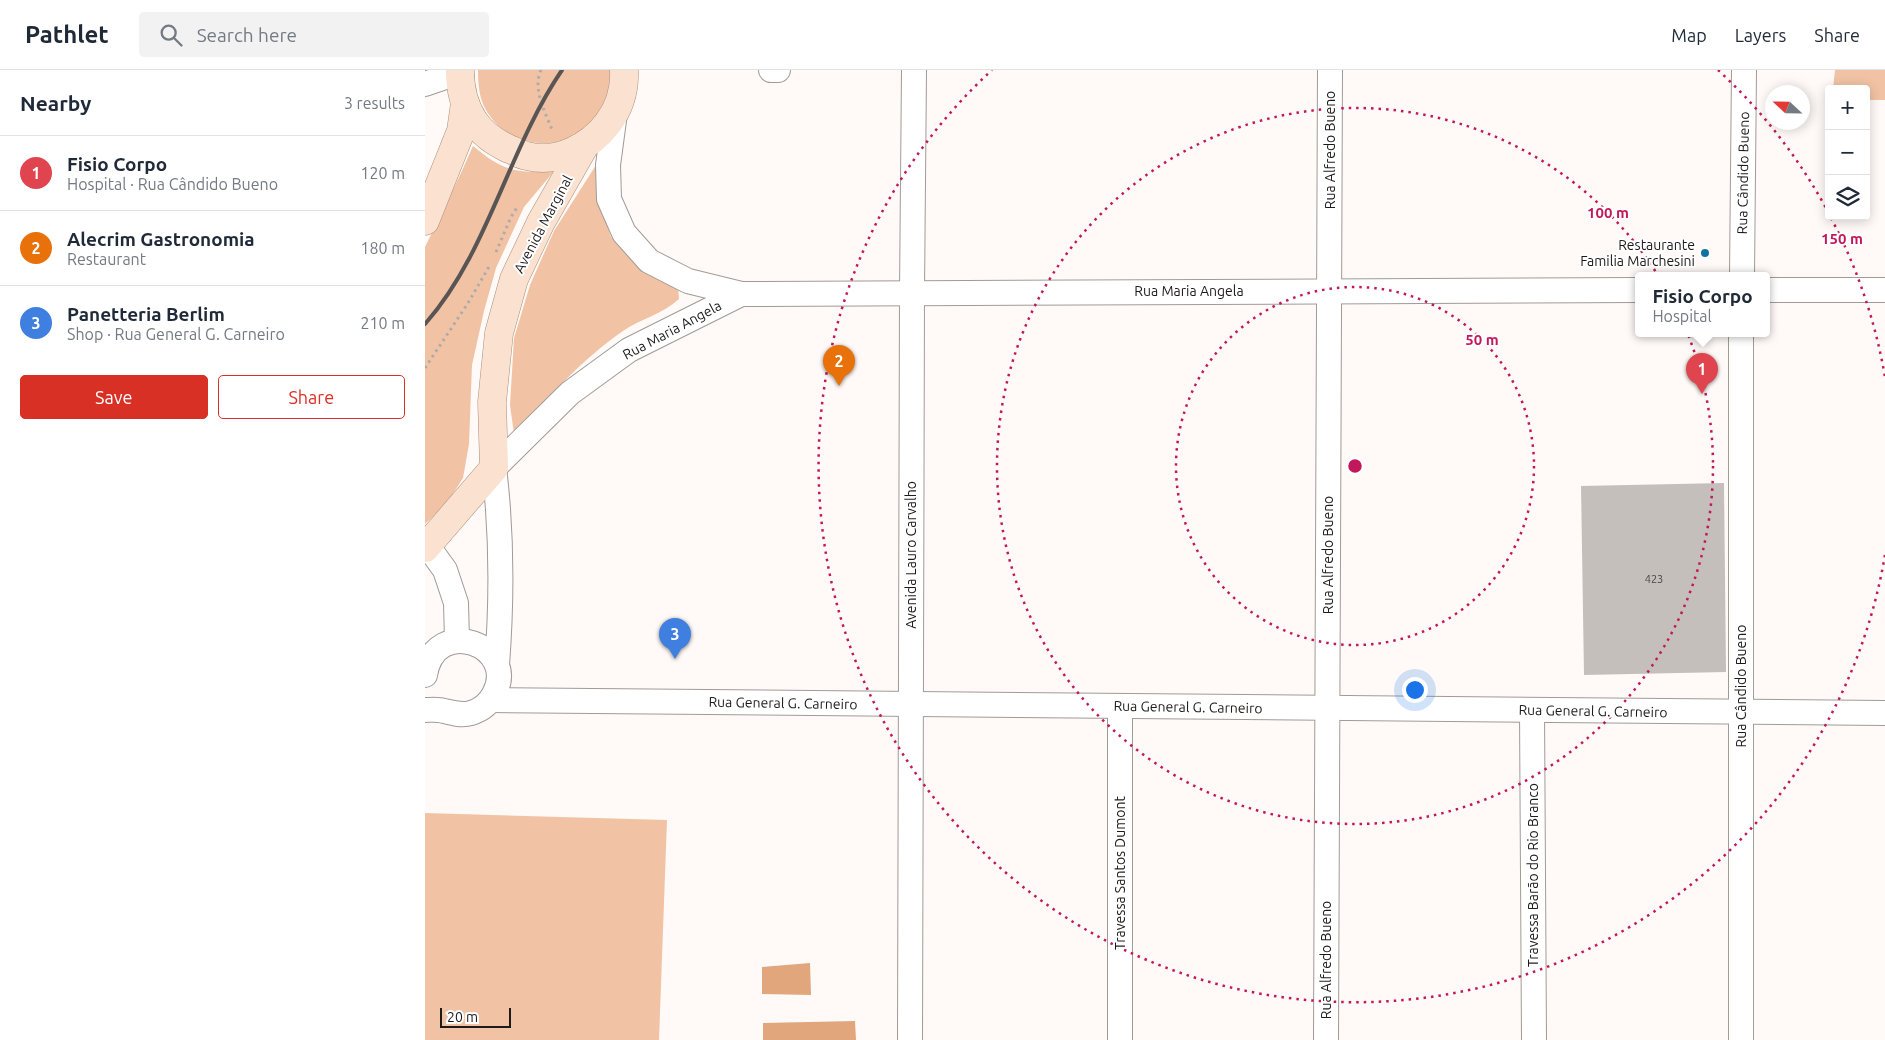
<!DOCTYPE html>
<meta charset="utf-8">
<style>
:root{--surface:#fff;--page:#f2f2f3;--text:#1f2937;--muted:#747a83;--line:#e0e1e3;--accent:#d93025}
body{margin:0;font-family:Ubuntu,sans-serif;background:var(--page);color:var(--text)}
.controls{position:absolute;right:15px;top:15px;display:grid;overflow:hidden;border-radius:5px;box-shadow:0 2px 12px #0003}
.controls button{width:45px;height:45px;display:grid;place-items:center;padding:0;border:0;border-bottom:1px solid var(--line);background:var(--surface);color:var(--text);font:25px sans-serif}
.compass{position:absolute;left:1340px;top:15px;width:45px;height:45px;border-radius:50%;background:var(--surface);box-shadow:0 2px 12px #0003;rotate:292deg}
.scale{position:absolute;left:15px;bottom:12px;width:71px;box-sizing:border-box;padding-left:5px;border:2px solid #1d1b1a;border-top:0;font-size:14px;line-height:18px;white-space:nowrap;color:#1d1b1a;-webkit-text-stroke:4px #fff;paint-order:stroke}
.you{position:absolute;left:989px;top:619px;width:18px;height:18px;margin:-12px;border:4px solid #fff;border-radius:50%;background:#1a73e8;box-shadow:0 0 0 8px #1a73e833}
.badge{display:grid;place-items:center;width:32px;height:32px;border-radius:50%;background:var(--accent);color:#fff;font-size:16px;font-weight:700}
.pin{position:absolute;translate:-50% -41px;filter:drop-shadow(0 1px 2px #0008)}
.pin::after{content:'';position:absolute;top:26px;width:18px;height:15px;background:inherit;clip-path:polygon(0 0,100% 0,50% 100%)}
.popup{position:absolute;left:1210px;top:202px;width:135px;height:65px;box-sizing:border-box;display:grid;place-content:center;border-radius:5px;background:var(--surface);filter:drop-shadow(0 1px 4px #0005);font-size:16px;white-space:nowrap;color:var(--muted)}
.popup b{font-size:19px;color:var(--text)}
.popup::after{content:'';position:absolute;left:50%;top:100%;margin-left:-10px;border:10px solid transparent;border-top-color:var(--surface)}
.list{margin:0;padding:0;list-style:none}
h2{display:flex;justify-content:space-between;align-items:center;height:65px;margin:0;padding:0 20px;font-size:21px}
h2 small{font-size:16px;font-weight:400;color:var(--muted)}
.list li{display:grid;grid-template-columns:32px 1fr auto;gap:15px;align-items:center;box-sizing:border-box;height:75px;padding:0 20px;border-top:1px solid var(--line)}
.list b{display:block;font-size:19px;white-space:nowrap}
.list p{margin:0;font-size:16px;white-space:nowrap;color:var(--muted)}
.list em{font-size:16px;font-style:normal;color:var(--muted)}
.actions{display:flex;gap:10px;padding:15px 20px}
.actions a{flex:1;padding:11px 0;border:1px solid var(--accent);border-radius:5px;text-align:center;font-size:18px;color:var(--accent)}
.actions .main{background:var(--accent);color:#fff}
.icon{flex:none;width:28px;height:28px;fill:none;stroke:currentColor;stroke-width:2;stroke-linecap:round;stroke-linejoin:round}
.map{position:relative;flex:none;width:1460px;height:970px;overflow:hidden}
header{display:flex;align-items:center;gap:30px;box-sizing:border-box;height:70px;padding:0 25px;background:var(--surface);border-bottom:1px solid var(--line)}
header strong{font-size:24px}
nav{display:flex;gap:28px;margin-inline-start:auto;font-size:18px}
.search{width:350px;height:45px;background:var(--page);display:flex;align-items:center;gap:12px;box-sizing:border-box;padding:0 18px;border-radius:5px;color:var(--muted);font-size:19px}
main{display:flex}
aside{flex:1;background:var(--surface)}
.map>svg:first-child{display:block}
.green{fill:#f1c3a4}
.water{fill:#e1a67c}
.building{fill:#c4bfbb}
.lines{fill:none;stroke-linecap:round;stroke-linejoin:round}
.minor-casing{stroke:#a09b97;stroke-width:26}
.major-casing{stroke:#aa8f7c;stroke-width:29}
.path{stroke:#afaba9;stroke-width:3;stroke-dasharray:2.5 4;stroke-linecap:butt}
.minor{stroke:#fff;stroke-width:24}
.major{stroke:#fae1d0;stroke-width:28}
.rail{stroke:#585554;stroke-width:4}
.ring{fill:none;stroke:#c2185b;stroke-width:2.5;stroke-dasharray:2.5 5}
.poi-dot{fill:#10729f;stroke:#fff;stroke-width:2}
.labels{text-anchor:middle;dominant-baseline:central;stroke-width:4;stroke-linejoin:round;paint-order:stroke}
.number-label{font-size:11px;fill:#474442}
.street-label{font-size:14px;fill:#1d1b1a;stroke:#fff}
.poi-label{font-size:14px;fill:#1d1b1a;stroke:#fff;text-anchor:end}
.centre{fill:#c2185b;stroke:#fff;stroke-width:2.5}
.ring-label{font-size:15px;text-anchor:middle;font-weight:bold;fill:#c2185b;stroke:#fff;stroke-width:4;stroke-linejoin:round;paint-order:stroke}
</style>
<header>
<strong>Pathlet</strong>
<div class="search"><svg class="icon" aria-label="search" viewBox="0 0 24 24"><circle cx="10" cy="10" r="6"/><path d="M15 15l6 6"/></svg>Search here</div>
<nav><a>Map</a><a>Layers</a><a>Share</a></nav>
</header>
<main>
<aside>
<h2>Nearby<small>3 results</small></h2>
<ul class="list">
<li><span class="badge" style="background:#e0444e">1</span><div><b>Fisio Corpo</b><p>Hospital · Rua Cândido Bueno</p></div><em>120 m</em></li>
<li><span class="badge" style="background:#e8710a">2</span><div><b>Alecrim Gastronomia</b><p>Restaurant</p></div><em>180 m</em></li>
<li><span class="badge" style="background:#3f7fe0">3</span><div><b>Panetteria Berlim</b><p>Shop · Rua General G. Carneiro</p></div><em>210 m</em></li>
</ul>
<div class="actions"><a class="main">Save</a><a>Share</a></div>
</aside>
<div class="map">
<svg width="1460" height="970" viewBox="0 0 1460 970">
<rect width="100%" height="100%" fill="#fffaf7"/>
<!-- green -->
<g class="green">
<path d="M53,0H188C187,9 187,22 184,30C163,81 90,90 61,40C54,28 53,14 53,0Z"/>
<path d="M1410,0H1460V30H1441V19H1408Z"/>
<path d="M48,76C77,100 92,105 130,100L99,137L71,198L59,241L47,295L44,374L38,408L22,433L0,454V177L36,103Z"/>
<path d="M173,92L174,131L186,167L215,199L253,216L254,229C236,245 217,248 198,261C156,290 124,327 89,364L85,335L89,268L105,215L129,161Z"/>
<path d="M0,743L242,750L234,970H0Z"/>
</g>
<!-- water -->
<g class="water">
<path d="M385,893L386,925L337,924V897Z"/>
<path d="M430,951L431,970H338V953Z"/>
</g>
<!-- building -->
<path class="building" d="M1299,413L1301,602L1159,605L1156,416Z"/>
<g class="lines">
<defs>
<g id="minor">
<path d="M346,0H353"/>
<path d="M0,14L35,2"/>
<path d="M190,43L183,95L184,129L199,163L224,191L263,211L316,224L1213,220"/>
<path d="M1317,205L1319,0"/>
<path d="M1341,220H1460"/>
<path d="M2,475L20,500L31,533L32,570"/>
<path d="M72,595C77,529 77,463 69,398L145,323L204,280L316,224"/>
<path d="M0,605C10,543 95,576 69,624C64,634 56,640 46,643C36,646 29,643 19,641C13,639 6,640 0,640"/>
<path d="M66,630L1460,643"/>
<path d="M695,636V970"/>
<path d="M1107,640L1109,970"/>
<path d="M485,970L487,223L489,0"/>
<path d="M901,970L905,0"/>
<path d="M1316,970V263"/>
</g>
<g id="major">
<path d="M35,0C35,18 39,36 49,51C57,63 71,73 84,79C90,81 96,85 102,86C132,94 165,77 183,53C195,37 200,20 199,0"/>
<path d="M0,151L36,61L40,33"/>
<path d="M0,478L69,398L67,332L74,263L89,209L116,152L160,75"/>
</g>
</defs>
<!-- minor casing -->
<use href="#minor" class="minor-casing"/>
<!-- major casing -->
<use href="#major" class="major-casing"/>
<!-- path -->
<g class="path">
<path d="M116,0C107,19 121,44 128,62"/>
<path d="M71,182L86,147L93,136"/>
<path d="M0,298L43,233L65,195"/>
</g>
<!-- minor -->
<use href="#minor" class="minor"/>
<!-- major -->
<use href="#major" class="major"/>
<!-- rail -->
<path class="rail" d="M0,254C63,183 83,79 137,0"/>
</g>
<!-- distance rings -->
<g class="ring">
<circle cx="930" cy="396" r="179"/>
<circle cx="930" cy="396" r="358"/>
<path d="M1460 485A537 537 0 1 1 567 0M1293 0A537 537 0 0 1 1402 140M1406 148A537 537 0 0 1 1460 307"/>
</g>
<!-- markers -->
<circle class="poi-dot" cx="1280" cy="183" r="5"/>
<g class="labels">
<!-- number labels -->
<g class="number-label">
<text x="1229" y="509">423</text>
</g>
<!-- street labels -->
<g class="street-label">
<text transform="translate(905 80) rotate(-90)">Rua Alfredo Bueno</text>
<text transform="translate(1318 103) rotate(-89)">Rua Cândido Bueno</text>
<text transform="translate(118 154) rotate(-62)">Avenida Marginal</text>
<text x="764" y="221">Rua Maria Angela</text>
<text transform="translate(247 260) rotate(-28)">Rua Maria Angela</text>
<text transform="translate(486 485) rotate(-90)">Avenida Lauro Carvalho</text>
<text transform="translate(903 485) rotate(-90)">Rua Alfredo Bueno</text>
<text transform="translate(1316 616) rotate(-90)">Rua Cândido Bueno</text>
<text transform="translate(358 633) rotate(1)">Rua General G. Carneiro</text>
<text transform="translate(763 637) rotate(1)">Rua General G. Carneiro</text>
<text transform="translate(1168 641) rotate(1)">Rua General G. Carneiro</text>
<text transform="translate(695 803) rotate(-90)">Travessa Santos Dumont</text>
<text transform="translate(1108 805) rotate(-90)">Travessa Barão do Rio Branco</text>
<text transform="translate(901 890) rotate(-90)">Rua Alfredo Bueno</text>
</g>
<!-- poi labels -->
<g class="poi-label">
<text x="1270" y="175">Restaurante<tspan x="1270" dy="16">Familia Marchesini</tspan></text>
</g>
</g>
<circle cx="930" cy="396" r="8" class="centre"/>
<g class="ring-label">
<text x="1183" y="148">100 m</text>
<text x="1417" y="174">150 m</text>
<text x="1057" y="275">50 m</text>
</g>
</svg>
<div class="controls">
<button>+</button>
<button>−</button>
<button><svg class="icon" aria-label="layers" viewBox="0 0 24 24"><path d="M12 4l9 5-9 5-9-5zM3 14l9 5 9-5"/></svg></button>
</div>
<svg class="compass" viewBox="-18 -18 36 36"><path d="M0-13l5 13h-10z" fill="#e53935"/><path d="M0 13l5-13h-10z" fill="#747a83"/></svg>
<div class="scale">20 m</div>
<div class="you"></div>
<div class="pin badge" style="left:1277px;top:324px;background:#e0444e">1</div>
<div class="popup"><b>Fisio Corpo</b>Hospital</div>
<div class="pin badge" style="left:414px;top:316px;background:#e8710a">2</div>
<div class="pin badge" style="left:250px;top:589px;background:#3f7fe0">3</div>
</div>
</main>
